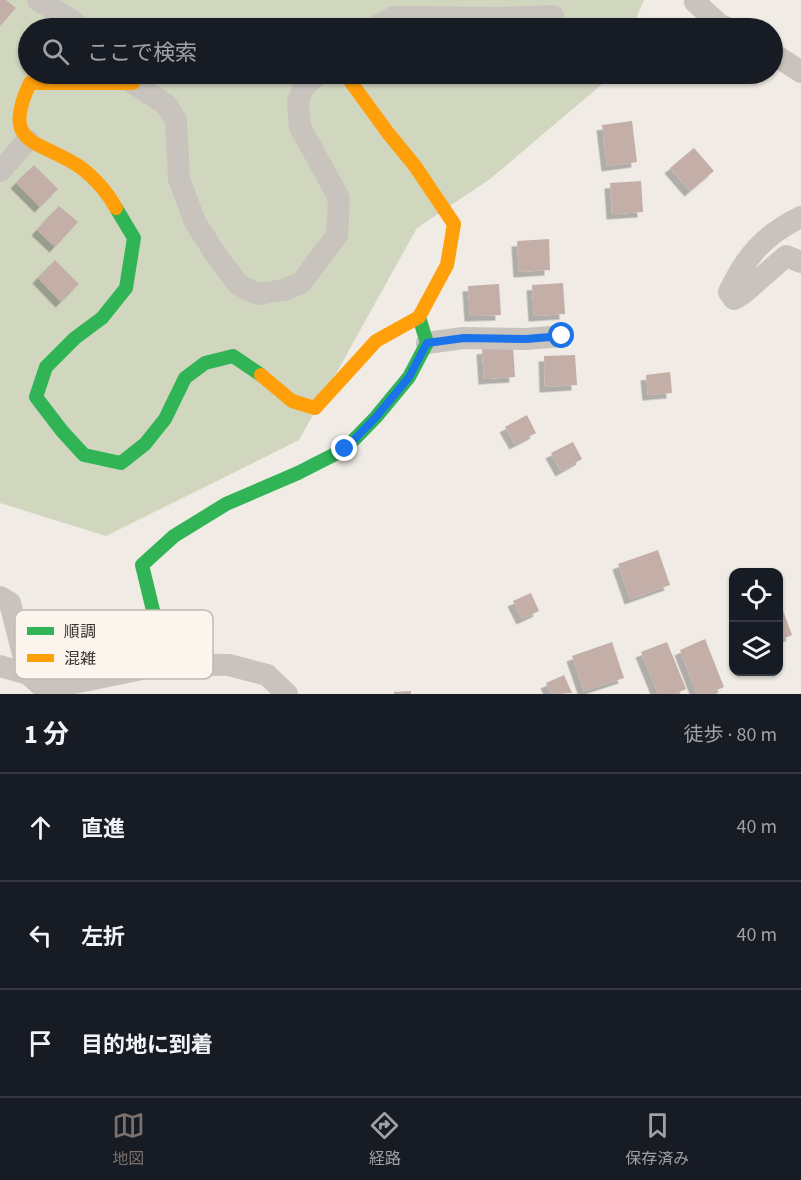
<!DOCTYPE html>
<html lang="ja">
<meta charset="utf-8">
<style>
:root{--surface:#171b24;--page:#20242c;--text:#f1f3f6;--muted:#9ea1a6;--line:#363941;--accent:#7a716c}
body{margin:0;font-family:"Source Sans 3","Noto Sans JP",sans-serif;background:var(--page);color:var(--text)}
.controls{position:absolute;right:18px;bottom:18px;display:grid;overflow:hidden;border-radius:12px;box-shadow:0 2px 4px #0004}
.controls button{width:54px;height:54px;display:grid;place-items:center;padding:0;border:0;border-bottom:2px solid var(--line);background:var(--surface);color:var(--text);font:30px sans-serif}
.stop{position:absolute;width:18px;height:18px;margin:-14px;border:4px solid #1a73e8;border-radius:50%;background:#fff}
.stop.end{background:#1a73e8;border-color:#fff;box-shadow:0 2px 6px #0008}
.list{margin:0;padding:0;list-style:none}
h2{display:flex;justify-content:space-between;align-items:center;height:78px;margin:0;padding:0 24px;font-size:26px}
h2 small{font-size:20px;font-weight:400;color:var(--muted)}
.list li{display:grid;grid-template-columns:39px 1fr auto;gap:18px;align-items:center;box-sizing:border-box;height:108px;padding:0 24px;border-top:2px solid var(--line)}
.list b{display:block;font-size:22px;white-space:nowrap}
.list em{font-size:20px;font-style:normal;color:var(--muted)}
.icon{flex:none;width:33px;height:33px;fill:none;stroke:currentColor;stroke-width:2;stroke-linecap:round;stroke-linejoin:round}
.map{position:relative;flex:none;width:801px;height:694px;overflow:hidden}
.search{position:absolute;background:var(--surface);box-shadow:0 2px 4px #0004;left:18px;right:18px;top:18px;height:66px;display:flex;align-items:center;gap:15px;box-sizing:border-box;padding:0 21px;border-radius:33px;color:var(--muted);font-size:22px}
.sheet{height:402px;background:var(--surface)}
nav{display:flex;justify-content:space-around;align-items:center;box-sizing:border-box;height:84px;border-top:2px solid var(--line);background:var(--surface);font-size:16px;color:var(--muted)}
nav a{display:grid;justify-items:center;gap:3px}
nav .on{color:var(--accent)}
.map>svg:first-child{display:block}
.green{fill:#d1d6bf}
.building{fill:#c3afa7;filter:url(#shadow)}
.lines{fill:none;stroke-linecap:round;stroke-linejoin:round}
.street{stroke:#c9c3be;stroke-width:22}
.fast{stroke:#30b455;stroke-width:14}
.slow{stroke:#ff9f0a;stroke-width:14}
.route{stroke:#1a73e8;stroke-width:8}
.key{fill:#fbf5ee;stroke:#c1bab4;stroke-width:1.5}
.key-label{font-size:16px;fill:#3b302b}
</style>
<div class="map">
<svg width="801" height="694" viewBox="0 0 801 694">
<defs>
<filter id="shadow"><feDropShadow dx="-5.5" dy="5.5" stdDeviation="0" flood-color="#0004"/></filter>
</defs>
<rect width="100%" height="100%" fill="#f0ebe5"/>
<!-- green -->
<path class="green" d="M0,0H644L632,28H28V74H614L490,179L417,228L299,440L106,536L0,503Z"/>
<!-- building -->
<g class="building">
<path d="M0,0H6L16,8L0,26Z"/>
<path d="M632,121L637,162L607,166L602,125Z"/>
<path d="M694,148L714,171L690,191L670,168Z"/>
<path d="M34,165L58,189L40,207L16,183Z"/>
<path d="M641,181L643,212L612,214L610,183Z"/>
<path d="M59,206L78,222L55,247L37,230Z"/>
<path d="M549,239L550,270L519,272L517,241Z"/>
<path d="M55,260L79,284L61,302L38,278Z"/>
<path d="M563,283L565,314L534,316L532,285Z"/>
<path d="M499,284L501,315L470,316L468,286Z"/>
<path d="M513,346L515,377L484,379L482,349Z"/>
<path d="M575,355L577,385L545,387L544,356Z"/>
<path d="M670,372L672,393L648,395L646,375Z"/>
<path d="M527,415L536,433L515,444L505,427Z"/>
<path d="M573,442L582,459L561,471L551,453Z"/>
<path d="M658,550L670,585L630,599L618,564Z"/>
<path d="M531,593L539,611L522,619L513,601Z"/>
<path d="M781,605L792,635L778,641V606Z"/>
<path d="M705,639L724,687L708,694H697L680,650Z"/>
<path d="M612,642L624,678L584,691L572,656Z"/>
<path d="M667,642L686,689L674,694H658L641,652Z"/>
<path d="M564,675L572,693L551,694L546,683Z"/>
<path d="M411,691V694H394V692Z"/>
</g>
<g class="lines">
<!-- street -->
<g class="street">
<path d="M38,0L73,21L80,28"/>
<path d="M695,0V2L720,25L728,28"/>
<path d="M374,28L394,17L498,18L553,16"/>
<path d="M772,53L801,72"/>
<path d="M123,74L133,83L167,105L176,121L179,179L195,222L218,258L239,285L258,294L284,290L301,283L337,235L339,198L300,127L298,101L304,86L319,74"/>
<path d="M0,171L28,140"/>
<path d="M801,217C764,235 746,256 729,292L734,299L744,293L786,256L801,262"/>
<path d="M427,343L463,338L526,339L562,336"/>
<path d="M0,597L10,603L28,674"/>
<path d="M0,666L28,674L45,689L166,664L229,665L267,675L287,694"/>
</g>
<!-- fast -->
<g class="fast">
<path d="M116,208L134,238L126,288L102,318L75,338L46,367L36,397L62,431L84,455L121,463L145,444L165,419L185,378L205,363L233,356L261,375"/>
<path d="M166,664L142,565L174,536L226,504L298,473L345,449L376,417L409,377L427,343L419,317"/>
</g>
<!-- slow -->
<g class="slow">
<path d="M116,208C108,193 94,177 80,167C39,139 0,147 30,83H133"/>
<path d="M261,375L292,401L315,408L376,341L419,317L447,265L454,224L415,166L388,133L345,74"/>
</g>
</g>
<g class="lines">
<!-- route -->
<path class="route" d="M345,449L376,417L409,377L427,343L464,338L526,339L562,336"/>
</g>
<!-- legend -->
<rect x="15" y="610" width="198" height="69" rx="9" class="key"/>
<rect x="27" y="627" width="27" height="8" fill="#30b455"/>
<rect x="27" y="654" width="27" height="8" fill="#ff9f0a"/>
<g class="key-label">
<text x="64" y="637">順調</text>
<text x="64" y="664">混雑</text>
</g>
</svg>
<div class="controls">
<button><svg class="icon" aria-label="locate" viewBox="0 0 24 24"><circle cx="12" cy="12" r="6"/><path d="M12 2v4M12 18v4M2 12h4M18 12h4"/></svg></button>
<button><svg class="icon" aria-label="layers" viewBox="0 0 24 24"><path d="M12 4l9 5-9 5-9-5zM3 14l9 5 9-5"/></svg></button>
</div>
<div class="stop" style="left:562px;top:336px"></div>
<div class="stop end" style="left:345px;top:449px"></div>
<div class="search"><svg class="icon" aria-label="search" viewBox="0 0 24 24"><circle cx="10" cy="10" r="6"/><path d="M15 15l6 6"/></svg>ここで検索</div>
</div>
<section class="sheet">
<h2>1 分<small>徒歩 · 80 m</small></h2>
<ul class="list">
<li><svg class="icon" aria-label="ahead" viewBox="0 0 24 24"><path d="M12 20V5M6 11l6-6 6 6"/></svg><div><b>直進</b></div><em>40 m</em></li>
<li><svg class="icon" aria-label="left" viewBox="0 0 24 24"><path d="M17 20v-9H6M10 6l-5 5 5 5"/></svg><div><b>左折</b></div><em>40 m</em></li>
<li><svg class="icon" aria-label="arrive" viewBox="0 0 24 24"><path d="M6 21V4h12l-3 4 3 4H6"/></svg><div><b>目的地に到着</b></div></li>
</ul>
</section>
<nav>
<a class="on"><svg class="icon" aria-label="map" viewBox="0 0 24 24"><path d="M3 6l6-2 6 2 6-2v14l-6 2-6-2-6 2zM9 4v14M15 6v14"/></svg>地図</a>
<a><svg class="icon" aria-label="directions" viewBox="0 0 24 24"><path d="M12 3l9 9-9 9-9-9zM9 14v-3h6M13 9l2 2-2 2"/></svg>経路</a>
<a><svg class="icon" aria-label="saved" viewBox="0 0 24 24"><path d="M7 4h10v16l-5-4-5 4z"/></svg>保存済み</a>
</nav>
